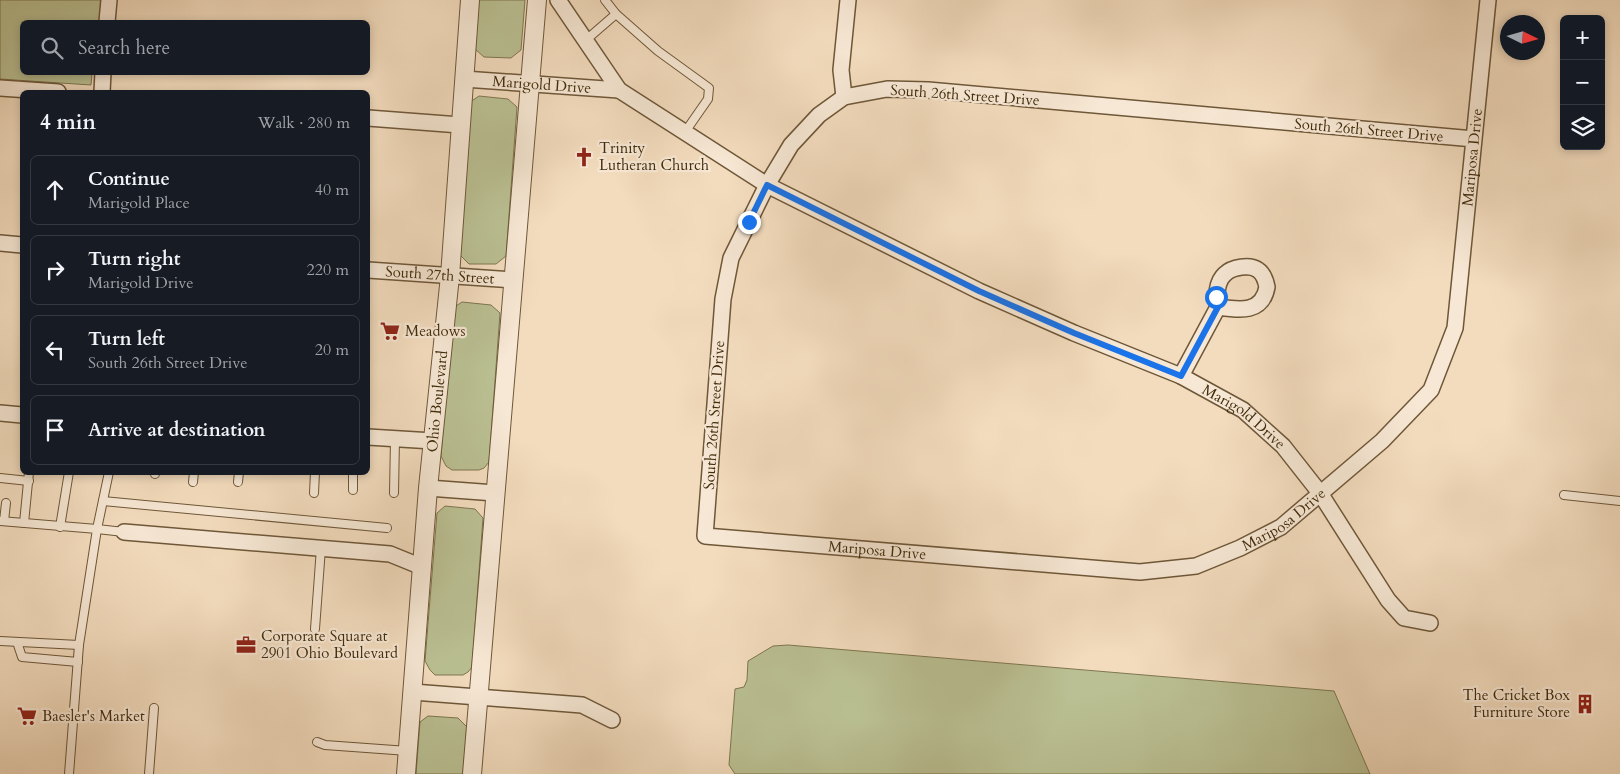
<!DOCTYPE html>
<meta charset="utf-8">
<style>
:root{--surface:#171b24;--page:#20242c;--text:#f1f3f6;--muted:#9ea1a6;--line:#363941}
body{margin:0;font-family:Cardo,serif;background:var(--page);color:var(--text)}
.controls{position:absolute;right:15px;top:15px;display:grid;overflow:hidden;border-radius:8px;box-shadow:0 2px 8px #0003}
.controls button{width:45px;height:45px;display:grid;place-items:center;padding:0;border:0;border-bottom:1px solid var(--line);background:var(--surface);color:var(--text);font:25px sans-serif}
.compass{position:absolute;left:1500px;top:15px;width:45px;height:45px;border-radius:50%;background:var(--surface);box-shadow:0 2px 8px #0003;rotate:95deg}
.stop{position:absolute;width:15px;height:15px;margin:-11px;border:4px solid #1a73e8;border-radius:50%;background:#fff}
.stop.end{background:#1a73e8;border-color:#fff;box-shadow:0 1px 5px #0008}
.list{margin:0;padding:0;list-style:none}
h2{display:flex;justify-content:space-between;align-items:center;height:65px;margin:0;padding:0 20px;font-size:21px}
h2 small{font-size:16px;font-weight:400;color:var(--muted)}
.list li{display:grid;grid-template-columns:32px 1fr auto;gap:15px;align-items:center;box-sizing:border-box;height:70px;margin:0 10px 10px;padding:0 10px;border:1px solid var(--line);border-radius:8px}
.list b{display:block;font-size:19px;white-space:nowrap}
.list p{margin:0;font-size:16px;white-space:nowrap;color:var(--muted)}
.list em{font-size:16px;font-style:normal;color:var(--muted)}
.icon{flex:none;width:28px;height:28px;fill:none;stroke:currentColor;stroke-width:2;stroke-linecap:round;stroke-linejoin:round}
.map{position:relative;flex:none;width:1620px;height:774px;overflow:hidden}
.search{position:absolute;background:var(--surface);box-shadow:0 2px 8px #0003;left:20px;top:20px;width:350px;height:55px;display:flex;align-items:center;gap:12px;box-sizing:border-box;padding:0 18px;border-radius:8px;color:var(--muted);font-size:19px}
.panel{position:absolute;background:var(--surface);box-shadow:0 2px 8px #0003;left:20px;top:90px;width:350px;height:385px;border-radius:8px}
.map>svg:first-child{display:block}
.green{fill:#bac093;stroke:#7e764f}
.lines{fill:none;stroke-linecap:round;stroke-linejoin:round}
.service-casing{stroke:#6e5738;stroke-width:10}
.minor-casing{stroke:#6e5738;stroke-width:18}
.tertiary-casing{stroke:#6e5738;stroke-width:20}
.service{stroke:#f7e8d5;stroke-width:8}
.minor{stroke:#f7e8d5;stroke-width:15}
.tertiary{stroke:#f7e8d5;stroke-width:18}
.route{stroke:#1a73e8;stroke-width:6}
.labels{text-anchor:middle;dominant-baseline:central;stroke-width:4.5;stroke-linejoin:round;paint-order:stroke}
.street-label{font-size:15px;fill:#412b0b;stroke:#f7e8d5}
.poi-label{font-size:15px;fill:#412b0b;stroke:#f7e8d5;text-anchor:start}
</style>
<div class="map">
<svg width="1620" height="774" viewBox="0 0 1620 774">
<rect width="100%" height="100%" fill="#f3dcbe"/>
<filter id="stains"><feTurbulence type="fractalNoise" baseFrequency=".004" numOctaves="4"/><feColorMatrix values="0 0 0 0 .2 0 0 0 0 .09 0 0 0 0 .02 0 0 0 .5 -.17"/></filter>
<radialGradient id="worn" r=".72"><stop offset=".6" stop-color="#630" stop-opacity="0"/><stop offset="1" stop-color="#630" stop-opacity=".3"/></radialGradient>
<!-- green -->
<g class="green">
<path d="M0,0H104L102,22H22V72L92,73L91,85L0,79Z"/>
<path d="M477,0H525L521,50L511,58L484,57L475,49Z"/>
<path d="M479,96L508,99L517,107L506,256L496,264H469L460,255L470,102Z"/>
<path d="M462,302L491,305L500,313L489,462L484,468L479,470H452L446,466L441,456L453,308Z"/>
<path d="M445,506L475,509L483,518L472,667L468,672L463,675H435L430,670L425,661L437,513Z"/>
<path d="M788,645L1334,691L1370,774H735L729,765L735,689L744,687L747,680L748,661L773,646Z"/>
<path d="M428,716L458,718L467,727L463,774H416L420,722Z"/>
</g>
<g class="lines">
<defs>
<g id="service">
<path d="M605,0L616,14L658,51L709,88L708,99L685,132"/>
<path d="M586,40L616,14"/>
<path d="M109,472L97,529L124,532"/>
<path d="M155,474V472"/>
<path d="M0,478L29,481"/>
<path d="M193,482L194,472"/>
<path d="M238,482L239,472"/>
<path d="M353,490V472"/>
<path d="M314,493L315,472"/>
<path d="M394,493L395,439"/>
<path d="M1564,495L1620,501"/>
<path d="M103,501L387,528"/>
<path d="M0,521L97,529L79,645L69,774"/>
<path d="M4,521L6,503"/>
<path d="M24,523L29,472"/>
<path d="M60,527L69,472"/>
<path d="M315,629L321,548"/>
<path d="M0,641L79,645"/>
<path d="M17,642L22,657L78,662"/>
<path d="M317,742L325,745L408,751"/>
<path d="M149,774L154,708"/>
</g>
<g id="minor">
<path id="s1" d="M558,0L619,90L767,185L979,291L1074,333L1181,376L1243,410L1283,446L1320,493L1388,600L1404,618L1430,623"/>
<path d="M107,22L109,0"/>
<path id="s2" d="M464,79L619,90"/>
<path d="M0,88L58,92"/>
<path d="M102,92L103,72"/>
<path d="M844,97L841,70L848,0"/>
<path d="M368,118L460,125"/>
<path id="s3" d="M1474,139L928,90L887,89L844,97L819,115L791,145L767,185L731,258L723,299L705,536L1140,572L1196,566L1240,548L1281,527L1382,441L1431,390L1455,328L1488,0"/>
<path d="M0,243L22,245"/>
<path id="s4" d="M368,270L514,280"/>
<path d="M1181,376L1218,307C1239,310 1262,314 1267,287C1266,282 1264,274 1258,270C1250,264 1232,267 1225,274C1216,282 1216,297 1218,307"/>
<path d="M0,413L22,415"/>
<path d="M368,437L433,441"/>
<path d="M428,488L495,493"/>
<path d="M124,532L390,554L422,567"/>
<path d="M413,692L582,705L612,720"/>
</g>
<g id="tertiary">
<path id="s5" d="M406,774L428,488L450,276L470,0"/>
<path d="M472,774L537,0"/>
</g>
</defs>
<!-- service casing -->
<use href="#service" class="service-casing"/>
<!-- minor casing -->
<use href="#minor" class="minor-casing"/>
<!-- tertiary casing -->
<use href="#tertiary" class="tertiary-casing"/>
<!-- service -->
<use href="#service" class="service"/>
<!-- minor -->
<use href="#minor" class="minor"/>
<!-- tertiary -->
<use href="#tertiary" class="tertiary"/>
</g>
<g class="lines">
<!-- route -->
<path class="route" d="M749,222L767,185L979,291L1074,333L1181,376L1218,307L1216,297"/>
</g>
<!-- icons -->
<defs>
<symbol id="church-bare" viewBox="-9 -9 18 18"><path d="M-1.2-6h2.4v3.5h3.3v2.4h-3.3V6h-2.4V-.1h-3.3v-2.4h3.3Z" fill="#8f2418" stroke="#f7e8d5" stroke-width="2.5" paint-order="stroke"/></symbol>
<symbol id="supermarket-bare" viewBox="-9 -9 18 18"><path d="M-6-5.5h2.5l.6 2H6L4.5 2H-2.5L-4.4-4H-6ZM-1.5 3.2a1.3 1.3 0 1 0 .1 0ZM3 3.2a1.3 1.3 0 1 0 .1 0Z" fill="#8f2418" stroke="#f7e8d5" stroke-width="2.5" paint-order="stroke"/></symbol>
<symbol id="office-bare" viewBox="-9 -9 18 18"><path d="M-6-3h4V-5.5h4V-3h4V5H-6ZM-1-4.5V-3h2v-1.5ZM-6 0V1H6V0Z" fill="#8f2418" stroke="#f7e8d5" stroke-width="2.5" paint-order="stroke"/></symbol>
<symbol id="building-bare" viewBox="-9 -9 18 18"><path d="M-4-6H4V6H1V3H-1V6H-4ZM-2.5-4.3h1.7v1.8h-1.7ZM.8-4.3h1.7v1.8H.8ZM-2.5-1h1.7V.8h-1.7ZM.8-1h1.7V.8H.8Z" fill="#8f2418" stroke="#f7e8d5" stroke-width="2.5" paint-order="stroke"/></symbol>
</defs>
<g fill-rule="evenodd">
<use href="#church-bare" x="570" y="143" width="28" height="28"/>
<use href="#supermarket-bare" x="376" y="317" width="28" height="28"/>
<use href="#office-bare" x="232" y="631" width="28" height="28"/>
<use href="#building-bare" x="1571" y="690" width="28" height="28"/>
<use href="#supermarket-bare" x="13" y="702" width="28" height="28"/>
</g>
<g class="labels">
<!-- street labels -->
<g class="street-label">
<text stroke="none"><textPath href="#s2" startOffset="78">Marigold Drive</textPath></text>
<text transform="translate(965 95) rotate(4)">South 26th Street Drive</text>
<text transform="translate(1369 130) rotate(5)">South 26th Street Drive</text>
<text stroke="none"><textPath href="#s3" startOffset="2140">Mariposa Drive</textPath></text>
<text stroke="none"><textPath href="#s4" startOffset="72">South 27th Street</textPath></text>
<text stroke="none"><textPath href="#s5" startOffset="374">Ohio Boulevard</textPath></text>
<text transform="translate(714 415) rotate(-86)">South 26th Street Drive</text>
<text stroke="none"><textPath href="#s1" startOffset="816">Marigold Drive</textPath></text>
<text stroke="none"><textPath href="#s3" startOffset="1705">Mariposa Drive</textPath></text>
<text stroke="none"><textPath href="#s3" startOffset="1285">Mariposa Drive</textPath></text>
</g>
<!-- poi labels -->
<g class="poi-label">
<text x="599" y="148">Trinity<tspan x="599" dy="17">Lutheran Church</tspan></text>
<text x="405" y="331">Meadows</text>
<text x="261" y="636">Corporate Square at<tspan x="261" dy="17">2901 Ohio Boulevard</tspan></text>
<text x="1570" y="695" text-anchor="end">The Cricket Box<tspan x="1570" dy="17">Furniture Store</tspan></text>
<text x="42" y="716">Baesler's Market</text>
</g>
</g>
<rect width="100%" height="100%" filter="url(#stains)"/>
<rect width="100%" height="100%" fill="url(#worn)"/>
</svg>
<div class="controls">
<button>+</button>
<button>−</button>
<button><svg class="icon" aria-label="layers" viewBox="0 0 24 24"><path d="M12 4l9 5-9 5-9-5zM3 14l9 5 9-5"/></svg></button>
</div>
<svg class="compass" viewBox="-18 -18 36 36"><path d="M0-13l5 13h-10z" fill="#e53935"/><path d="M0 13l5-13h-10z" fill="#9ea1a6"/></svg>
<div class="stop" style="left:1216px;top:297px"></div>
<div class="stop end" style="left:749px;top:222px"></div>
<div class="search"><svg class="icon" aria-label="search" viewBox="0 0 24 24"><circle cx="10" cy="10" r="6"/><path d="M15 15l6 6"/></svg>Search here</div>
<section class="panel">
<h2>4 min<small>Walk · 280 m</small></h2>
<ul class="list">
<li><svg class="icon" aria-label="ahead" viewBox="0 0 24 24"><path d="M12 20V5M6 11l6-6 6 6"/></svg><div><b>Continue</b><p>Marigold Place</p></div><em>40 m</em></li>
<li><svg class="icon" aria-label="right" viewBox="0 0 24 24"><path d="M7 20v-9h11M14 6l5 5-5 5"/></svg><div><b>Turn right</b><p>Marigold Drive</p></div><em>220 m</em></li>
<li><svg class="icon" aria-label="left" viewBox="0 0 24 24"><path d="M17 20v-9H6M10 6l-5 5 5 5"/></svg><div><b>Turn left</b><p>South 26th Street Drive</p></div><em>20 m</em></li>
<li><svg class="icon" aria-label="arrive" viewBox="0 0 24 24"><path d="M6 21V4h12l-3 4 3 4H6"/></svg><div><b>Arrive at destination</b></div></li>
</ul>
</section>
</div>
